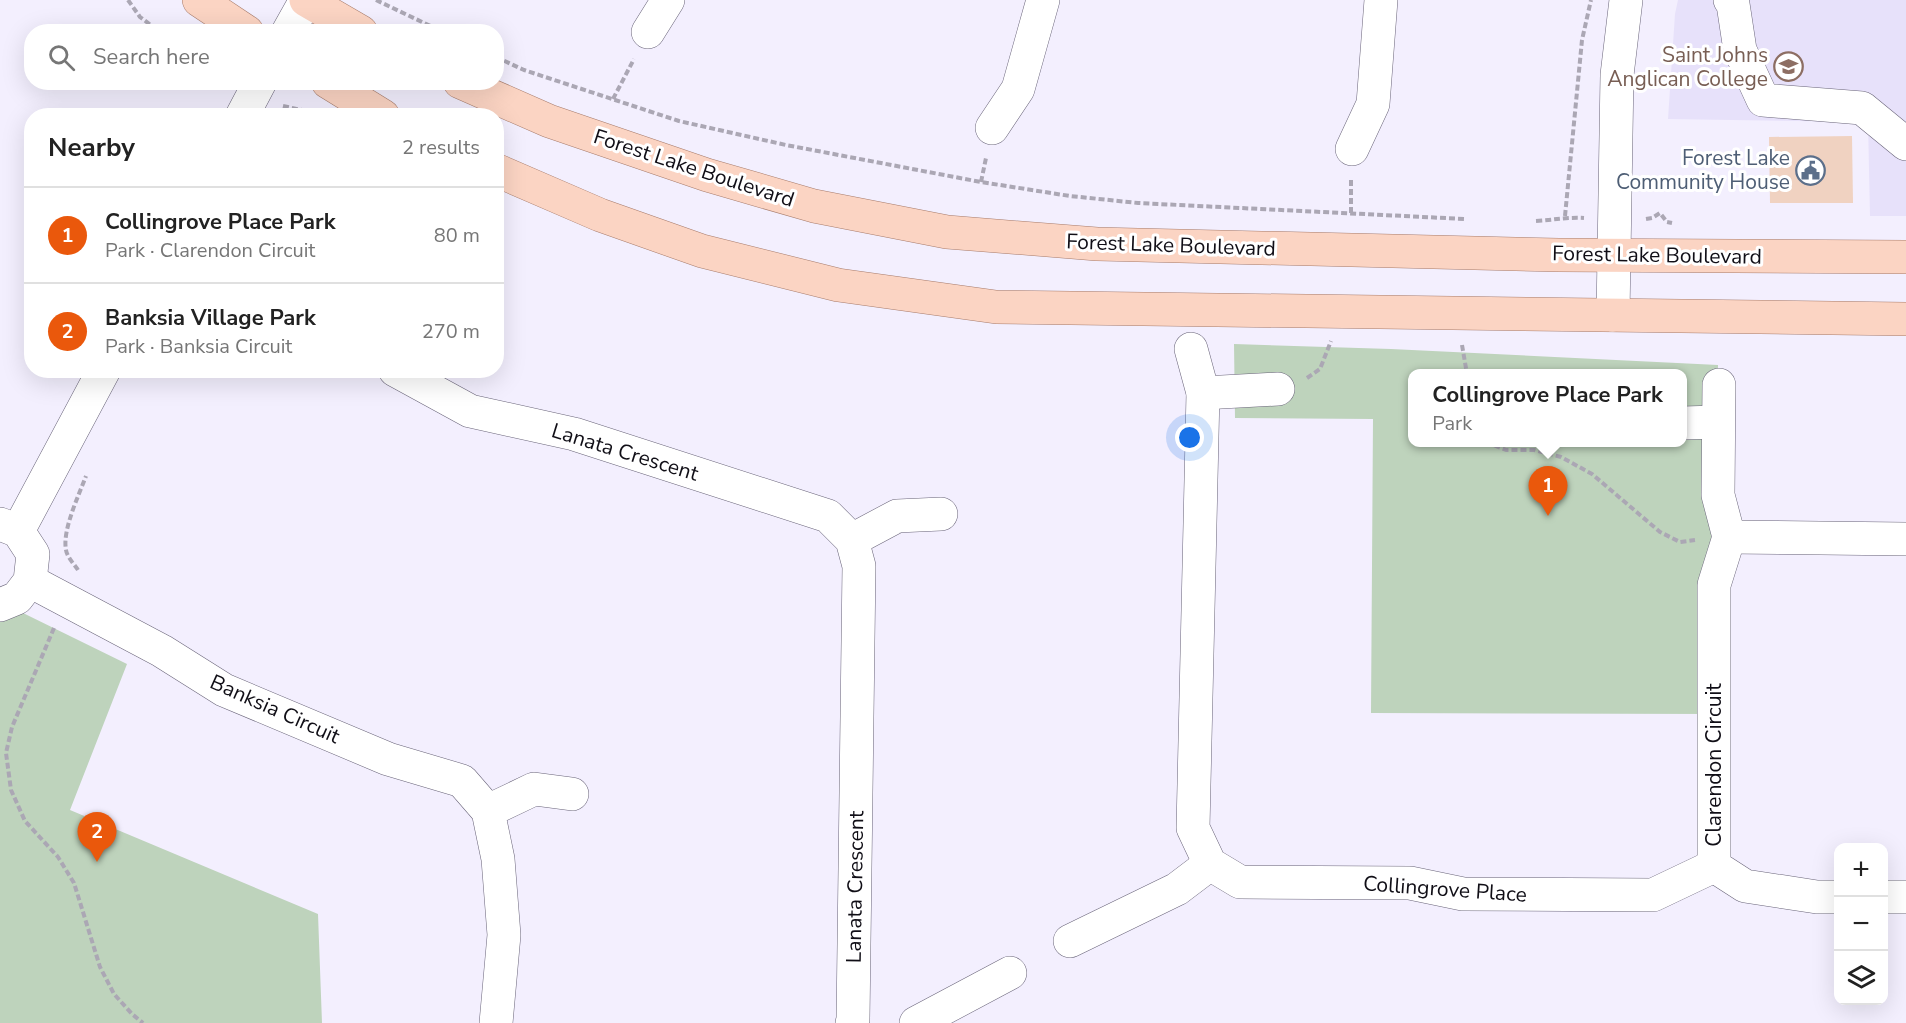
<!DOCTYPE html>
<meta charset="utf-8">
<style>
:root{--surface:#fff;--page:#f6f6f6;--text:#222;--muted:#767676;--line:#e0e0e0;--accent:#ea580c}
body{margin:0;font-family:"Nunito Sans",sans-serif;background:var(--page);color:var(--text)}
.controls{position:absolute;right:18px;bottom:18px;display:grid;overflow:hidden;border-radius:12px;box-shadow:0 6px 24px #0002}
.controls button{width:54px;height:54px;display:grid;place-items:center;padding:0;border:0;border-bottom:2px solid var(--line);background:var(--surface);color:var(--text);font:30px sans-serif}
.you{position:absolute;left:1190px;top:438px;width:21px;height:21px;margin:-15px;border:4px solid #fff;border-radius:50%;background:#1a73e8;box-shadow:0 0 0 9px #1a73e833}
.badge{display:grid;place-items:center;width:39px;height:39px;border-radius:50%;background:var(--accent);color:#fff;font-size:20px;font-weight:700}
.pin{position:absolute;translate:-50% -50px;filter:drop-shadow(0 2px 3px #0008)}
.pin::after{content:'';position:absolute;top:32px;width:21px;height:18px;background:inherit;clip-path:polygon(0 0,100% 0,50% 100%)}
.popup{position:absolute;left:1408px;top:369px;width:279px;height:78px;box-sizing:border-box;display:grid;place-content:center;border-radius:12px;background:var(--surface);filter:drop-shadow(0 2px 4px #0005);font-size:20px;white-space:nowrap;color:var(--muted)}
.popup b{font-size:22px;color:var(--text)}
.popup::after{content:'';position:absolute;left:50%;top:100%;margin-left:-12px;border:12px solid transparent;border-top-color:var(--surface)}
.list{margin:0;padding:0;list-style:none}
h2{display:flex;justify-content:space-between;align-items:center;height:78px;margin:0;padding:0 24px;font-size:26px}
h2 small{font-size:20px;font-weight:400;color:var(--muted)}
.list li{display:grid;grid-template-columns:39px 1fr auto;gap:18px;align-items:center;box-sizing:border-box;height:96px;padding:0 24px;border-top:2px solid var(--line)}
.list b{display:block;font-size:22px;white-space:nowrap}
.list p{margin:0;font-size:20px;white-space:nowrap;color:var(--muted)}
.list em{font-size:20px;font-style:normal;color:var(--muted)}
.icon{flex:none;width:33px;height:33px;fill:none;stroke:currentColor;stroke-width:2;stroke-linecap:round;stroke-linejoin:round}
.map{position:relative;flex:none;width:1906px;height:1023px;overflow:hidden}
.search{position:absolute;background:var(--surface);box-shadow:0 6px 24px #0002;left:24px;top:24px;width:480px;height:66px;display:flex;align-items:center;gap:15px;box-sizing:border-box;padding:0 21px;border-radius:24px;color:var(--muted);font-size:22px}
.panel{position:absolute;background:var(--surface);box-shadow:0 6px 24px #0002;left:24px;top:108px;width:480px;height:270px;border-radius:24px}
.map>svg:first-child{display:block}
.built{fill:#e7e1fa}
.green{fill:#bed3bc;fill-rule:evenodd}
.building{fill:#f0d2c1}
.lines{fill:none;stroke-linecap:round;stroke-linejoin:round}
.minor-casing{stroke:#696479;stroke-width:34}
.major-casing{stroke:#a77c6c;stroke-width:34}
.path{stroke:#aba7b4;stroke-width:4;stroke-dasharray:6 3;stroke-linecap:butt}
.minor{stroke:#fff;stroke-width:33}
.major{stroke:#fbd4c3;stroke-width:33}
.labels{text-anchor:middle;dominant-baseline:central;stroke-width:6;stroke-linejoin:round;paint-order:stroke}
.education-label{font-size:21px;fill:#785e54;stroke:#fff;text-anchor:end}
.service-label{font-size:21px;fill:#4e5e75;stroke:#fff;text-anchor:end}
.street-label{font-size:21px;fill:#100e16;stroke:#fff}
</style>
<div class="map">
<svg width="1906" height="1023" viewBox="0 0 1906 1023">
<rect width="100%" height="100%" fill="#f3effe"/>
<!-- built -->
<path class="built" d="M1678,0H1906V216H1870L1868,122L1668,119L1675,14Z"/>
<!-- green -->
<g class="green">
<path d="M1234,344L1391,349L1718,365L1714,714L1371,713L1373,419L1235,418ZM1413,374H1683V442H1413Z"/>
<path d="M23,613L127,664L70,810L318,914L322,1023H0V616Z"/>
</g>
<!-- building -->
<path class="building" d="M1852,136L1853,203H1770L1769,137Z"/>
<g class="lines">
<defs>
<g id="minor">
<path d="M1730,0L1733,4L1740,50L1763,100L1862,108L1906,144"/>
<path d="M288,32L306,0"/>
<path d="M648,32L668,0"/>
<path d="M242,116L260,82"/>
<path d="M992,128L1018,89L1043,0"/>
<path d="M1352,149L1373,104L1381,0"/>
<path d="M1613,315L1617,75L1626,0"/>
<path d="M1191,349L1203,393L1193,828L1210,864L1240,882L1410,883L1463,894L1653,895L1714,866"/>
<path d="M395,370L470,411L574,434L828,516L852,540L859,566L853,1020L852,1023"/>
<path d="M1719,385L1718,495L1729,537L1714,585V866L1745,886L1817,897H1838"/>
<path d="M1203,393L1278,389"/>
<path d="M1683,423L1718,422"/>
<path d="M0,524L18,531L33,554L30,581L17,598L0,605"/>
<path d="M18,531L104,370"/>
<path d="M1729,537L1906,539"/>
<path d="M852,540L897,516L941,514"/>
<path d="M30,581L162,651L224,690L388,759L462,781L488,811L498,859L504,935L496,1023"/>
<path d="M488,811L534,789L572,794"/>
<path d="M1884,897H1906"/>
<path d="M1070,941L1177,889L1210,864"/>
<path d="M916,1023L1010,973"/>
</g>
<g id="major">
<path d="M199,0L247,32"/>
<path d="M306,0L361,32"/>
<path d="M328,82L383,116"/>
<path d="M460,82L549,121L707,175L814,206L947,232L1097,244L1559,255L1906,257"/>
<path d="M496,170L600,215L702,251L838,285L996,307L1906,319"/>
</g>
</defs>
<!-- minor casing -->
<use href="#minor" class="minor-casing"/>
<!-- major casing -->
<use href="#major" class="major-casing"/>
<!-- path -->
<g class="path">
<path d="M128,0L140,17L160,32"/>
<path d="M376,0L443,32"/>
<path d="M496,57L524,70L679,121L786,145L981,182L1070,196L1138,203L1465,219"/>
<path d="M613,99L634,59"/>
<path d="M283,106L306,111L316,116"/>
<path d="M294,116L298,109"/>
<path d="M981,182L986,158"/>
<path d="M1351,213V180"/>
<path d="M1565,216L1582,40L1591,0"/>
<path d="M1646,219L1652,218L1660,213L1667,222L1672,223"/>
<path d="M1536,221C1553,220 1567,217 1584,218"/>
<path d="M1462,345L1467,374"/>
<path d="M1307,378L1320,369L1331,341"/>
<path d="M1486,442L1506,450H1534L1561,457L1592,474L1660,532L1680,542L1695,540"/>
<path d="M78,570C74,564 67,557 66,550C62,530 79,495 86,476"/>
<path d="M54,628L12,727L6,753L11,790L25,821L58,857L74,883L100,967L114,994L132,1014L143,1023"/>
</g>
<!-- minor -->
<use href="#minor" class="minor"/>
<!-- major -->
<use href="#major" class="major"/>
</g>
<!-- icons -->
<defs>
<symbol id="school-ring" viewBox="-11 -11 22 22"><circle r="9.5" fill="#fff" stroke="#8d6e63" stroke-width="1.5"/><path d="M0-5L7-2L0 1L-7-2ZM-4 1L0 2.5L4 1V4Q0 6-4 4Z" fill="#8d6e63"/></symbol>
<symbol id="civic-ring" viewBox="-11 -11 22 22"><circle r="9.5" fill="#fff" stroke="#5c6f8a" stroke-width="1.5"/><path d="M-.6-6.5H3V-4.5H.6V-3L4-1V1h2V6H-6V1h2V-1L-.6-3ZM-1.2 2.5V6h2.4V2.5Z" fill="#5c6f8a"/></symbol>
</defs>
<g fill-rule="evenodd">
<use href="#school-ring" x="1772" y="50" width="33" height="33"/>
<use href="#civic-ring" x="1794" y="154" width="33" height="33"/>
</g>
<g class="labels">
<!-- education labels -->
<g class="education-label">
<text x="1768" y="55">Saint Johns<tspan x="1768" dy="24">Anglican College</tspan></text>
</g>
<!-- service labels -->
<g class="service-label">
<text x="1790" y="158">Forest Lake<tspan x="1790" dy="24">Community House</tspan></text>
</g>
<!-- street labels -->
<g class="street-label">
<text transform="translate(694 168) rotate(18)">Forest Lake Boulevard</text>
<text transform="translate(1171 245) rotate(2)">Forest Lake Boulevard</text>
<text transform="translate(1657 255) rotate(1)">Forest Lake Boulevard</text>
<text transform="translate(625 452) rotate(17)">Lanata Crescent</text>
<text transform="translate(275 709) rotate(24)">Banksia Circuit</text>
<text transform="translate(1714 765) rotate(-90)">Clarendon Circuit</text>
<text transform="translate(855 887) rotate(-89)">Lanata Crescent</text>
<text transform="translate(1445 889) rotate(4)">Collingrove Place</text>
</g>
</g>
</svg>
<div class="controls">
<button>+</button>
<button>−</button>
<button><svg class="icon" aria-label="layers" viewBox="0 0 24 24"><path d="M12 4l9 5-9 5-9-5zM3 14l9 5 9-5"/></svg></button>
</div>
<div class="you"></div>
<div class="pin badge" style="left:1548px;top:516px">1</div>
<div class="popup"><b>Collingrove Place Park</b>Park</div>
<div class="pin badge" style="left:97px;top:862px">2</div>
<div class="search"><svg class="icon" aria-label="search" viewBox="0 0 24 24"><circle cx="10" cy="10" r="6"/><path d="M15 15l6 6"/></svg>Search here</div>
<section class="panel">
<h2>Nearby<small>2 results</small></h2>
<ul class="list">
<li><span class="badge">1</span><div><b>Collingrove Place Park</b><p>Park · Clarendon Circuit</p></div><em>80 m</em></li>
<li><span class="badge">2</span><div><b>Banksia Village Park</b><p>Park · Banksia Circuit</p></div><em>270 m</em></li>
</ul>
</section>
</div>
